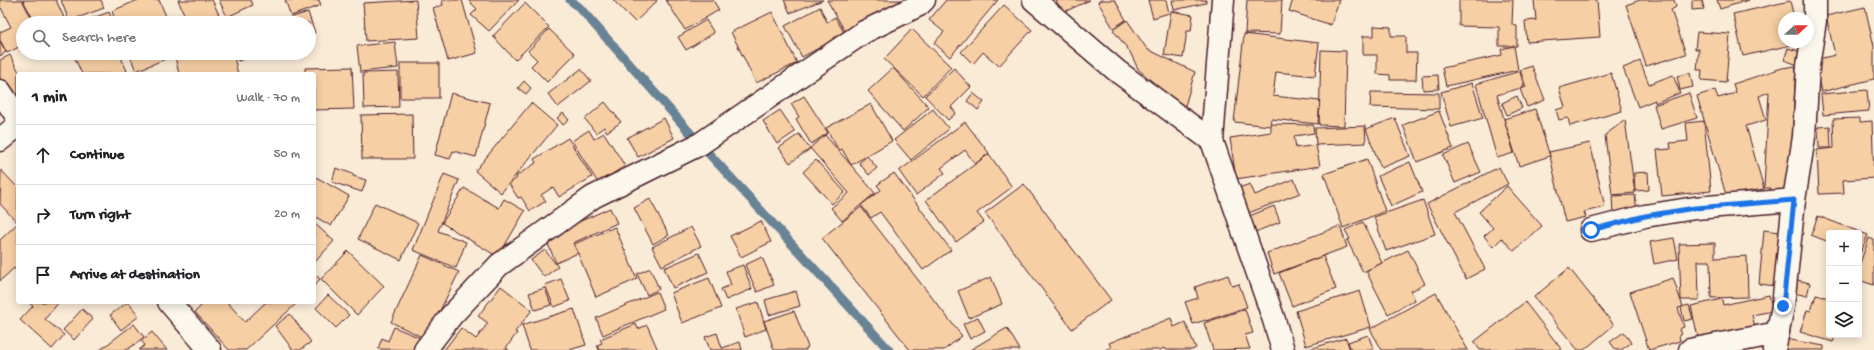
<!DOCTYPE html>
<meta charset="utf-8">
<style>
:root{--surface:#fff;--page:#f6f6f6;--text:#202124;--muted:#757577;--line:#e0e0e0}
body{margin:0;font-family:"Gochi Hand",sans-serif;background:var(--page);color:var(--text)}
.controls{position:absolute;right:12px;bottom:12px;display:grid;overflow:hidden;border-radius:4px;box-shadow:0 2px 10px #0003}
.controls button{width:36px;height:36px;display:grid;place-items:center;padding:0;border:0;border-bottom:1px solid var(--line);background:var(--surface);color:var(--text);font:20px sans-serif}
.compass{position:absolute;left:1778px;top:12px;width:36px;height:36px;border-radius:50%;background:var(--surface);box-shadow:0 2px 10px #0003;rotate:68deg}
.stop{position:absolute;width:12px;height:12px;margin:-9px;border:3px solid #1a73e8;border-radius:50%;background:#fff}
.stop.end{background:#1a73e8;border-color:#fff;box-shadow:0 1px 4px #0008}
.list{margin:0;padding:0;list-style:none}
h2{display:flex;justify-content:space-between;align-items:center;height:52px;margin:0;padding:0 16px;font-size:17px}
h2 small{font-size:13px;font-weight:400;color:var(--muted)}
.list li{display:grid;grid-template-columns:26px 1fr auto;gap:12px;align-items:center;box-sizing:border-box;height:60px;padding:0 16px;border-top:1px solid var(--line)}
.list b{display:block;font-size:15px;white-space:nowrap}
.list em{font-size:13px;font-style:normal;color:var(--muted)}
.icon{flex:none;width:22px;height:22px;fill:none;stroke:currentColor;stroke-width:2;stroke-linecap:round;stroke-linejoin:round}
.map{position:relative;flex:none;width:1874px;height:350px;overflow:hidden}
.search{position:absolute;background:var(--surface);box-shadow:0 2px 10px #0003;left:16px;top:16px;width:300px;height:44px;display:flex;align-items:center;gap:10px;box-sizing:border-box;padding:0 14px;border-radius:22px;color:var(--muted);font-size:15px}
.panel{position:absolute;background:var(--surface);box-shadow:0 2px 10px #0003;left:16px;top:72px;width:300px;height:232px;border-radius:4px}
.map>svg:first-child{display:block}
.lines{fill:none;stroke-linecap:round;stroke-linejoin:round}
.stream{stroke:#698396;stroke-width:9}
.building{fill:#f6cfa5;stroke:#4a1f2b}
.minor-casing{stroke:#4a1f2b;stroke-width:25}
.tertiary-casing{stroke:#4a1f2b;stroke-width:25}
.minor{stroke:#fbf7ec;stroke-width:22}
.tertiary{stroke:#fbf7ec;stroke-width:22}
.route{stroke:#1a73e8;stroke-width:5}
</style>
<div class="map">
<svg width="1874" height="350" viewBox="0 0 1874 350">
<rect width="100%" height="100%" fill="#faebd7"/>
<filter id="ink" filterUnits="userSpaceOnUse"><feTurbulence type="fractalNoise" baseFrequency=".025" numOctaves="2"/><feDisplacementMap in="SourceGraphic" scale="8" xChannelSelector="R" yChannelSelector="G"/><feConvolveMatrix kernelMatrix="1 2 1 2 8 2 1 2 1" color-interpolation-filters="sRGB"/></filter>
<g filter="url(#ink)">
<g class="lines">
<!-- stream -->
<path class="stream" d="M570,0L579,7L700,144L889,350"/>
</g>
<!-- building -->
<g class="building">
<path d="M0,0H22L34,23H23V45L7,53L0,40V32L11,27L1,8L0,9Z"/>
<path d="M23,0H56L66,22L35,23Z"/>
<path d="M61,0H101L104,8L69,21Z"/>
<path d="M138,0H159L169,23H116L112,11Z"/>
<path d="M178,0H212L220,17L207,23H188Z"/>
<path d="M219,0H251L253,5L227,17Z"/>
<path d="M285,0H319L321,5L291,16Z"/>
<path d="M416,0L419,38L366,41L363,3Z"/>
<path d="M442,0H462L477,53L448,61L433,8L443,5Z"/>
<path d="M468,0H519L489,31L471,15L477,9Z"/>
<path d="M613,0H656L657,1L635,22Z"/>
<path d="M666,0H713L719,10L685,30Z"/>
<path d="M784,0H823L790,13Z"/>
<path d="M827,0H907L846,33Z"/>
<path d="M946,0H998L950,57L934,43L944,32L929,20Z"/>
<path d="M1056,0H1090L1062,13Z"/>
<path d="M1101,0H1115L1126,20L1113,28L1098,2Z"/>
<path d="M1148,0H1166L1169,13L1153,18Z"/>
<path d="M1172,0H1206V3L1174,10Z"/>
<path d="M1247,0H1282L1280,34L1245,33Z"/>
<path d="M1293,0H1339L1331,25L1289,11Z"/>
<path d="M1459,0H1513L1512,25L1517,26V46H1499V27L1459,26Z"/>
<path d="M1534,0H1597L1600,37L1527,42L1525,21L1536,20Z"/>
<path d="M1640,0H1674L1676,7L1671,10L1686,54L1646,66L1626,5Z"/>
<path d="M1692,0H1702L1704,9L1692,10Z"/>
<path d="M1717,0H1749L1720,9Z"/>
<path d="M1790,1L1794,18H1784V42L1800,43L1743,56L1733,14Z"/>
<path d="M525,3L549,27L515,60L493,36Z"/>
<path d="M1004,5L1032,30L999,66L983,52L973,64L961,52Z"/>
<path d="M820,7L827,22L835,17L845,34L802,57L785,26Z"/>
<path d="M1865,7L1874,46V79L1821,92L1814,60L1835,55L1826,16Z"/>
<path d="M1171,11L1193,15L1191,31H1187L1183,58L1164,55Z"/>
<path d="M109,12L113,23H80Z"/>
<path d="M308,12L315,33L309,34V23H277V22Z"/>
<path d="M772,12L797,63L756,83L731,32Z"/>
<path d="M706,20L714,33L686,50L678,37Z"/>
<path d="M1127,20L1147,49L1195,72L1184,109L1138,69L1130,52L1113,30Z"/>
<path d="M1374,26L1391,27V36H1406V53H1417L1416,80H1390V75L1377,74V55H1363V36H1374Z"/>
<path d="M549,29L575,54L547,82L531,66L537,60L528,51Z"/>
<path d="M912,29L951,67L923,96L884,59Z"/>
<path d="M1697,32L1730,34L1726,82L1701,80L1702,70H1697L1699,49H1695Z"/>
<path d="M1244,34L1319,43L1315,76L1276,72L1273,96L1320,101L1318,124L1271,119L1270,126L1234,122Z"/>
<path d="M0,41L6,52L0,56Z"/>
<path d="M395,42L398,68L360,72L357,46Z"/>
<path d="M1514,46L1518,70L1446,86L1442,68L1502,55L1501,49Z"/>
<path d="M1788,48L1802,52L1798,65L1784,60Z"/>
<path d="M1321,50L1346,51L1344,126L1319,125Z"/>
<path d="M76,53H119L127,71L122,74H82L73,54Z"/>
<path d="M129,53H166L168,58L136,71Z"/>
<path d="M191,53H233L238,74H179L175,57Z"/>
<path d="M235,53H262L238,61Z"/>
<path d="M10,55L20,74H18V107L0,81V60Z"/>
<path d="M1640,61L1649,84L1673,75L1680,93L1655,103V100L1638,107L1623,68Z"/>
<rect x="400" y="63" width="39" height="35"/>
<path d="M1532,66L1545,100L1527,107L1520,89L1526,87L1520,70Z"/>
<path d="M1796,66L1789,195H1769L1770,188H1764L1769,92L1759,96L1766,120L1746,126L1764,189L1726,195L1697,96L1715,90L1718,98L1736,93L1733,84L1782,68Z"/>
<path d="M352,67L354,109L314,110V74H305V68Z"/>
<path d="M893,68L929,107L903,131L868,91Z"/>
<path d="M954,68L971,87L951,107L956,113L948,120L925,96Z"/>
<path d="M581,69L591,81L558,107L548,94Z"/>
<path d="M1520,71L1524,87L1497,95L1514,153L1497,158L1476,84Z"/>
<path d="M398,72L399,107L364,108L363,73Z"/>
<path d="M1611,73L1622,111L1570,126L1568,118L1559,120L1556,110L1565,107L1559,88Z"/>
<path d="M1690,73L1693,87L1680,90L1677,76Z"/>
<path d="M1438,75L1439,89L1423,90L1422,76Z"/>
<path d="M524,81L531,88L526,94L518,88Z"/>
<path d="M1472,83L1483,118L1451,127L1441,92Z"/>
<path d="M1867,90L1869,111L1823,115L1821,94Z"/>
<path d="M1371,92L1439,93V109L1370,107Z"/>
<path d="M451,93L490,103L476,157L453,151L450,159L435,155Z"/>
<path d="M973,93L984,102L978,110L967,101Z"/>
<path d="M1689,93L1697,118L1661,129L1654,105Z"/>
<path d="M804,96L828,133L811,144L796,119L799,117L791,104Z"/>
<path d="M1517,96L1522,108L1507,115L1502,103Z"/>
<path d="M605,102L621,122L607,132L604,127L596,133L585,119Z"/>
<path d="M531,103L557,125L501,193L475,171Z"/>
<path d="M871,104L892,141L851,165L842,149L839,151L826,128Z"/>
<path d="M933,109L949,129L911,160L894,140Z"/>
<path d="M1535,109L1550,156L1519,166L1504,119Z"/>
<path d="M780,110L795,132L777,144L763,121Z"/>
<path d="M1439,111L1453,148L1417,162L1403,125Z"/>
<path d="M563,113L569,120L563,125L557,118Z"/>
<path d="M412,114L413,159H362L361,115Z"/>
<path d="M664,118L674,138L638,157L627,138Z"/>
<path d="M1395,118L1410,156L1381,168L1366,129Z"/>
<path d="M1860,118V122L1872,121L1874,178L1843,180L1844,193L1819,194L1817,150L1834,148L1833,119Z"/>
<path d="M1625,120L1635,193L1612,195L1605,135Z"/>
<path d="M1704,121L1711,191L1662,196L1657,150L1671,149L1670,143L1688,141L1686,123Z"/>
<path d="M965,122L989,153L975,164L965,150L941,168L945,173L916,195L899,171Z"/>
<path d="M1271,124L1313,125L1314,133L1294,136L1296,148L1316,145L1320,166L1236,179L1230,138L1271,132Z"/>
<path d="M1365,126L1366,143L1316,145L1315,128Z"/>
<path d="M1830,126L1831,148H1819L1818,127Z"/>
<path d="M589,130L594,139L604,133L625,166L598,183L572,141Z"/>
<path d="M799,134L810,149L790,163L779,148Z"/>
<path d="M825,135L875,193L842,221L831,208L849,193L810,148Z"/>
<path d="M568,138L592,177L559,197L553,187L541,195L546,201L530,211L521,197L518,198L509,184L517,178L516,176L536,163L534,159Z"/>
<path d="M1590,143L1605,207L1584,212L1586,217L1565,222L1549,152Z"/>
<path d="M1468,144L1481,172L1455,183L1443,155Z"/>
<path d="M989,154L1012,187L977,213L984,222L956,242L926,200Z"/>
<path d="M867,156L877,168L869,175L859,163Z"/>
<path d="M1367,159L1385,211L1343,228L1324,174Z"/>
<path d="M816,160L845,192L832,204L803,172Z"/>
<path d="M1410,162L1422,192L1391,206L1378,176Z"/>
<path d="M1499,167L1508,184L1455,212L1485,269L1466,279L1427,204Z"/>
<path d="M336,168L353,174V176L366,180L362,192L332,182Z"/>
<path d="M1,170L18,188L17,222L0,204Z"/>
<path d="M1648,172L1649,190L1635,191L1634,173Z"/>
<path d="M894,173L951,250L923,270L880,212L871,218L861,205L881,190L877,185Z"/>
<path d="M444,174L459,180L438,231L466,242L456,268L413,250Z"/>
<path d="M316,177L349,196L331,226L314,216V181Z"/>
<path d="M1294,179L1300,193L1246,214L1236,189L1250,184L1255,195Z"/>
<path d="M1024,184L1111,300L1072,329L985,213Z"/>
<path d="M1507,186L1542,226L1514,251L1502,238L1493,247L1484,236L1493,228L1479,212Z"/>
<path d="M464,188L499,208L504,199L525,211L498,257L442,223Z"/>
<path d="M1635,195L1637,212L1613,214L1612,196Z"/>
<path d="M650,199L669,235L653,244L634,208Z"/>
<path d="M1423,200L1435,234L1386,251L1374,217Z"/>
<path d="M375,203L418,223L401,260L358,239Z"/>
<path d="M1274,206L1280,222L1253,233L1247,217Z"/>
<path d="M861,207L962,336L944,350H910L822,238Z"/>
<path d="M610,208L617,223L573,243L578,253L556,263L545,237Z"/>
<path d="M1818,216L1868,235L1860,254H1859V233H1829V242L1811,235Z"/>
<path d="M761,221L771,242L741,257L730,236Z"/>
<path d="M1363,222L1382,263L1363,272L1347,240L1350,239L1345,230Z"/>
<path d="M18,223V273L14,268L0,281V240Z"/>
<path d="M314,223L334,241L314,263Z"/>
<path d="M1340,226L1347,247L1274,274L1267,253Z"/>
<path d="M615,227L637,279L596,297L574,244Z"/>
<path d="M691,227L701,246L662,266L652,247Z"/>
<path d="M1764,230L1780,232L1776,286L1759,284Z"/>
<path d="M1674,238L1678,259L1654,264L1650,242Z"/>
<path d="M1869,238L1874,240V285L1859,280V266Z"/>
<path d="M1715,243V258L1747,256L1748,297L1711,298L1710,261H1698L1699,300H1681L1679,244Z"/>
<path d="M545,250L558,267L544,277L531,260Z"/>
<path d="M1408,250L1425,284L1411,291L1415,300L1388,314L1366,271Z"/>
<path d="M348,251L384,286L357,315L321,279Z"/>
<path d="M699,253L708,272L673,288L664,268Z"/>
<path d="M422,255L459,272L426,339L391,322Z"/>
<path d="M1323,256L1336,289L1292,306L1279,273Z"/>
<path d="M762,257L774,285L757,292L745,265Z"/>
<path d="M743,265L752,289L726,300L721,289L731,285L726,271Z"/>
<path d="M650,268L659,289L647,295L637,274Z"/>
<path d="M1569,268L1614,325L1584,350H1578L1534,297Z"/>
<path d="M314,273L320,279L315,285L314,284Z"/>
<path d="M1228,275L1232,286L1239,284L1247,307L1206,321V320L1193,324L1185,302L1198,298L1195,287Z"/>
<path d="M991,277L1002,304L969,318L958,291Z"/>
<path d="M709,278L721,308L682,323L671,293Z"/>
<path d="M1673,278L1683,307L1678,308L1684,327L1679,329L1681,334L1679,335L1680,341L1649,350L1630,292Z"/>
<path d="M561,279L570,301L554,307L545,285Z"/>
<path d="M1797,280L1810,283L1807,296L1794,293Z"/>
<path d="M501,286L532,310L515,332L517,333L506,348L509,350H444L461,328L476,339L488,323L478,316Z"/>
<path d="M545,288L551,305L535,310L529,293Z"/>
<path d="M796,291L800,306L769,315L765,300Z"/>
<path d="M1360,291L1371,327L1306,346L1296,311Z"/>
<path d="M657,292L664,309L603,335L596,318Z"/>
<path d="M1436,293L1468,350H1382L1370,329Z"/>
<path d="M328,295L349,315L336,328L316,308Z"/>
<path d="M1769,295L1773,311L1752,315L1756,330L1699,342L1691,306L1722,299L1723,305Z"/>
<path d="M1816,295L1829,298V335H1836L1833,342L1800,332L1807,310L1811,311Z"/>
<path d="M30,302H59L45,319L64,335L52,349L20,320L33,306L29,303Z"/>
<path d="M128,302L139,316L121,330L110,315Z"/>
<path d="M205,302H227L245,322L266,302H298L246,350H229L195,312Z"/>
<path d="M758,302L766,329L745,337L736,309Z"/>
<path d="M1525,302L1562,350H1480L1474,342Z"/>
<path d="M1689,305L1693,319L1684,321L1681,307Z"/>
<path d="M82,309L93,319L74,340L63,330Z"/>
<path d="M574,309L586,345L569,350H530L522,325Z"/>
<path d="M1245,309L1253,333L1245,335L1250,349L1213,350L1204,323Z"/>
<path d="M794,311L808,347L806,348V350H774L764,321Z"/>
<path d="M290,314L311,342L300,350H293L275,326Z"/>
<path d="M978,317L985,331L970,339L963,324Z"/>
<path d="M1171,318L1174,327L1185,322L1196,348L1192,350H1165L1164,348L1160,350H1105L1111,347L1109,343Z"/>
<path d="M134,324L144,337L127,350H100Z"/>
<path d="M636,324L638,329L647,325L658,350H599L597,345L602,343L600,339Z"/>
<path d="M394,327L425,340L420,350L378,349L382,338L388,341Z"/>
<path d="M1007,328L1020,350H970Z"/>
<path d="M152,332L167,350H139L145,345L141,341Z"/>
<path d="M1624,332L1631,343L1621,350H1616L1610,342Z"/>
<path d="M717,333L722,348L740,342L742,350H710L705,337Z"/>
<path d="M1368,335L1374,350H1351L1348,342Z"/>
<path d="M1346,338L1350,350H1306Z"/>
<path d="M1780,338L1824,346V350H1778Z"/>
</g>
<g class="lines">
<defs>
<g id="minor">
<path d="M1034,0L1117,71L1212,141L1274,320L1283,350"/>
<path d="M0,140L18,125"/>
<path d="M1212,141L1223,0"/>
<path d="M1591,230L1645,216L1695,208L1794,200"/>
<path d="M425,350L451,316L499,265L593,197L700,144L864,32L919,5L924,0"/>
<path d="M1690,350L1778,333"/>
<path d="M1774,350L1783,306L1794,200L1804,137L1808,66L1815,21V0"/>
</g>
<g id="tertiary">
<path d="M0,91L18,118"/>
<path d="M169,302L210,350"/>
</g>
</defs>
<!-- minor casing -->
<use href="#minor" class="minor-casing"/>
<!-- tertiary casing -->
<use href="#tertiary" class="tertiary-casing"/>
<!-- minor -->
<use href="#minor" class="minor"/>
<!-- tertiary -->
<use href="#tertiary" class="tertiary"/>
</g>
</g>
<g class="lines" filter="url(#ink)">
<!-- route -->
<path class="route" d="M1591,230L1645,216L1695,208L1794,200L1783,306"/>
</g>
</svg>
<div class="controls">
<button>+</button>
<button>−</button>
<button><svg class="icon" aria-label="layers" viewBox="0 0 24 24"><path d="M12 4l9 5-9 5-9-5zM3 14l9 5 9-5"/></svg></button>
</div>
<svg class="compass" viewBox="-18 -18 36 36"><path d="M0-13l5 13h-10z" fill="#e53935"/><path d="M0 13l5-13h-10z" fill="#757577"/></svg>
<div class="stop" style="left:1591px;top:230px"></div>
<div class="stop end" style="left:1783px;top:306px"></div>
<div class="search"><svg class="icon" aria-label="search" viewBox="0 0 24 24"><circle cx="10" cy="10" r="6"/><path d="M15 15l6 6"/></svg>Search here</div>
<section class="panel">
<h2>1 min<small>Walk · 70 m</small></h2>
<ul class="list">
<li><svg class="icon" aria-label="ahead" viewBox="0 0 24 24"><path d="M12 20V5M6 11l6-6 6 6"/></svg><div><b>Continue</b></div><em>50 m</em></li>
<li><svg class="icon" aria-label="right" viewBox="0 0 24 24"><path d="M7 20v-9h11M14 6l5 5-5 5"/></svg><div><b>Turn right</b></div><em>20 m</em></li>
<li><svg class="icon" aria-label="arrive" viewBox="0 0 24 24"><path d="M6 21V4h12l-3 4 3 4H6"/></svg><div><b>Arrive at destination</b></div></li>
</ul>
</section>
</div>
